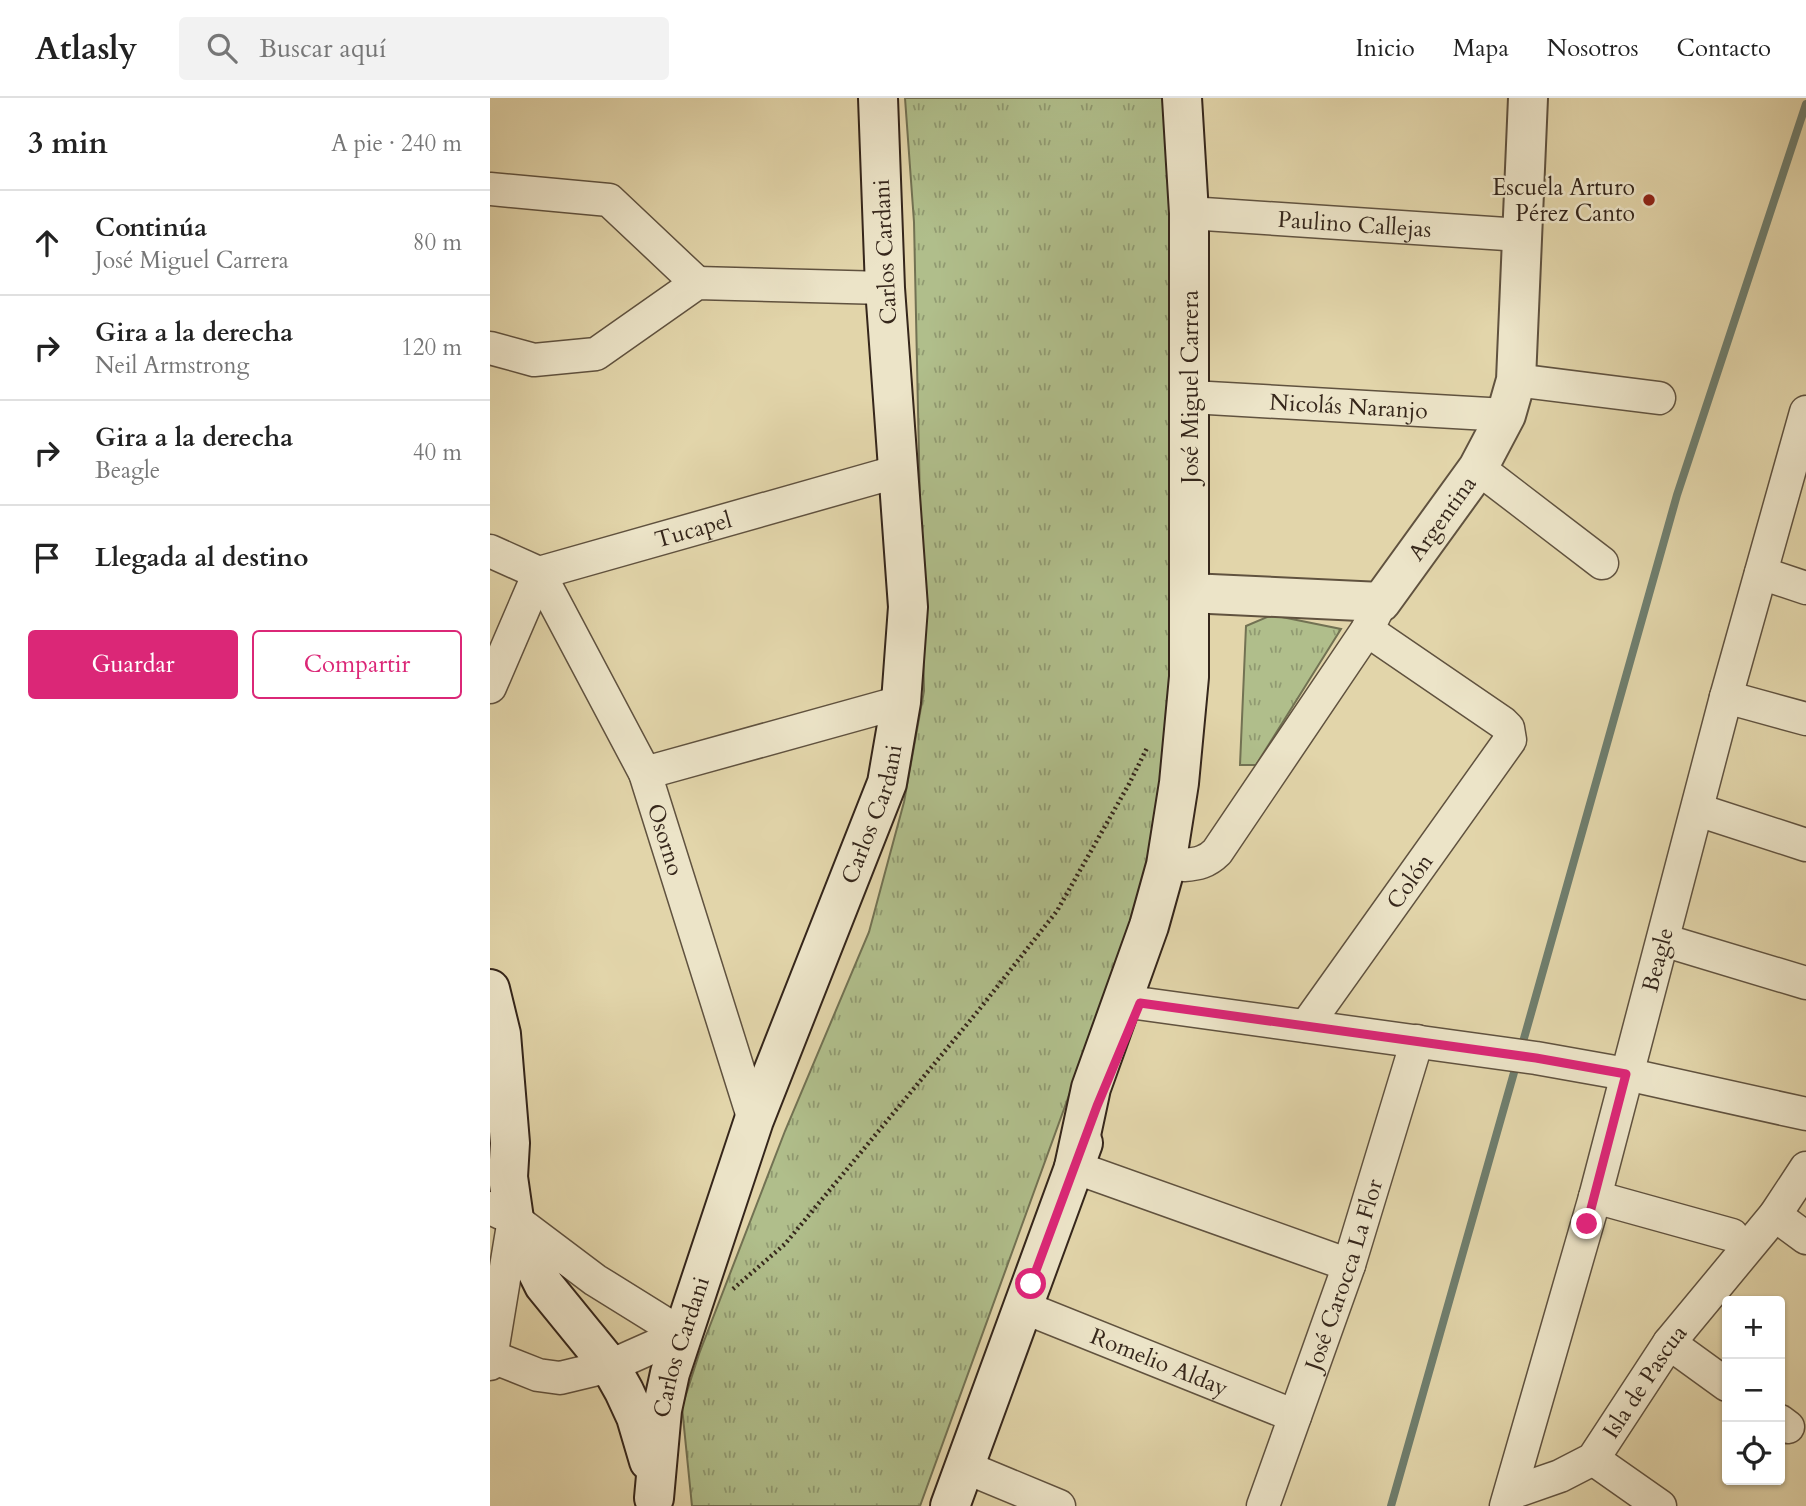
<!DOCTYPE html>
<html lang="es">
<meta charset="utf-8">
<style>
:root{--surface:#fff;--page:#f2f2f2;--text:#222;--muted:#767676;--line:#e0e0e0;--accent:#db2777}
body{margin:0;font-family:Cardo,serif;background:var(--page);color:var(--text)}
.controls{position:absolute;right:21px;bottom:21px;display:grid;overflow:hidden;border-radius:7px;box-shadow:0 2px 5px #0004}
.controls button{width:63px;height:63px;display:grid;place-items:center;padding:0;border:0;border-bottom:2px solid var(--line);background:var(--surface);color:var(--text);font:35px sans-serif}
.stop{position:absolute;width:21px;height:21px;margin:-16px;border:5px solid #db2777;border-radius:50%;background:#fff}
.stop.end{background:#db2777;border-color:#fff;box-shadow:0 2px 7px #0008}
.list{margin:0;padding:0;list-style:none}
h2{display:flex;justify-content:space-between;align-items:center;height:91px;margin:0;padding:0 28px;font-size:30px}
h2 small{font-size:23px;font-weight:400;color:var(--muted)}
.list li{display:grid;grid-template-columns:46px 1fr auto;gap:21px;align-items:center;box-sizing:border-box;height:105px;padding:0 28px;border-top:2px solid var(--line)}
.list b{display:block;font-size:26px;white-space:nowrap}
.list p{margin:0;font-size:23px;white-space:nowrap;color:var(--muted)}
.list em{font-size:23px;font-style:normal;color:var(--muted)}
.actions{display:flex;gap:14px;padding:21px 28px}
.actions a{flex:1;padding:16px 0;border:2px solid var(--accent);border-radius:7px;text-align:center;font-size:24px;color:var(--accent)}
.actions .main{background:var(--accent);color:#fff}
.icon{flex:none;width:38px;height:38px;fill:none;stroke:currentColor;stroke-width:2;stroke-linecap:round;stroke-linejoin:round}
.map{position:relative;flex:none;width:1316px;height:1408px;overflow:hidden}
header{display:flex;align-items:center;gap:42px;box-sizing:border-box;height:98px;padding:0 35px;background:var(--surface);border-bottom:2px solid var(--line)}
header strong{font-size:33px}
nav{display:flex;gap:38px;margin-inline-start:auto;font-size:24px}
.search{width:490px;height:63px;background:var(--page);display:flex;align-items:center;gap:18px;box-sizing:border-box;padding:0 24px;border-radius:7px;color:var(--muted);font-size:26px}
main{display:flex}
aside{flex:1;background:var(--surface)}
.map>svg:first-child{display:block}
.grass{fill:url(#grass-tufts);stroke:#727253;stroke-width:2}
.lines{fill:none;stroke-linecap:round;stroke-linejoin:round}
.stream{stroke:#6f7e6e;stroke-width:8}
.minor-casing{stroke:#60523f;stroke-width:35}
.tertiary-casing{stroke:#60523f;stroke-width:42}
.secondary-casing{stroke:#35261b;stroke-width:42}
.path{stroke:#35261b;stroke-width:4.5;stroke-dasharray:2 3.5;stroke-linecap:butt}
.minor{stroke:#ece4c8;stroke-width:32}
.tertiary{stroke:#ece4c8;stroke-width:38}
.secondary{stroke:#ece4c8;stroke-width:38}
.route{stroke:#db2777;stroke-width:9}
.poi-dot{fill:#8f2418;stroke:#ece4c8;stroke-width:2.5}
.labels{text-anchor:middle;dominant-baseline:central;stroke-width:5;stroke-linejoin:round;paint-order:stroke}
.poi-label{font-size:23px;fill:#35261b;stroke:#ece4c8;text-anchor:end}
.street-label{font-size:23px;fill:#35261b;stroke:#ece4c8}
</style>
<header>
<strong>Atlasly</strong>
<div class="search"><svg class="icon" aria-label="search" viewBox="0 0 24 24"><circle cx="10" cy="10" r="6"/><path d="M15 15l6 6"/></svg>Buscar aquí</div>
<nav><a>Inicio</a><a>Mapa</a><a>Nosotros</a><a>Contacto</a></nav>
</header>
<main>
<aside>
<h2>3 min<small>A pie · 240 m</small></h2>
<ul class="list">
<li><svg class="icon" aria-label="ahead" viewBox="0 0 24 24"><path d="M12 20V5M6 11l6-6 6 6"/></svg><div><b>Continúa</b><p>José Miguel Carrera</p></div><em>80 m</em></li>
<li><svg class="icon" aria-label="right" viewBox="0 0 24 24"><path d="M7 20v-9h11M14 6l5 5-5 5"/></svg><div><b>Gira a la derecha</b><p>Neil Armstrong</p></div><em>120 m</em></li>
<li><svg class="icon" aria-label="right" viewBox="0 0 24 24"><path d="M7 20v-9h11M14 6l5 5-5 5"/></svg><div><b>Gira a la derecha</b><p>Beagle</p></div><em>40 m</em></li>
<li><svg class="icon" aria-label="arrive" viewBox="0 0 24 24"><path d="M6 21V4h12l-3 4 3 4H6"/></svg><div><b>Llegada al destino</b></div></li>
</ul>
<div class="actions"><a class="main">Guardar</a><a>Compartir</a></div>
</aside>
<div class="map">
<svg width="1316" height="1408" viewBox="0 0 1316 1408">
<defs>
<pattern id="grass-tufts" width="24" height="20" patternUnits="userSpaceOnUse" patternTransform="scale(1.75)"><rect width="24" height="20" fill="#b0be8b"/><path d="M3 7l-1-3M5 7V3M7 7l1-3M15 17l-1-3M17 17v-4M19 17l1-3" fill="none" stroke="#909a71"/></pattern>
</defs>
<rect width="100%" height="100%" fill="#e2d5aa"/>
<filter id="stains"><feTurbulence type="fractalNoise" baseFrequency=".00286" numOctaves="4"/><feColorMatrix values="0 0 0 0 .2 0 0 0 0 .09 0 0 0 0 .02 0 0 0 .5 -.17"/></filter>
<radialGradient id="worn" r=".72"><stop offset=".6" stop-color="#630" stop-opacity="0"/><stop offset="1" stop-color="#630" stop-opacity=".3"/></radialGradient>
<!-- grass -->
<g class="grass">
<path d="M415,0H677L684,116V579L662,759L619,887L430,1408H202L192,1309L209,1256L295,1033L379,834L414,704L434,593L424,124Z"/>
<path d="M782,517L851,531L766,667H750L756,528Z"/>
</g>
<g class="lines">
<!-- stream -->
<g class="stream">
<path d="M1031,951L1187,397L1316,6"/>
<path d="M901,1408L1027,964"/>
</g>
<defs>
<g id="minor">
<path d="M0,91L119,102L207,185"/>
<path id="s1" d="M699,115L1031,137"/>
<path d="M0,250L44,262L106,256L207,185L395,190"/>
<path d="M1026,282L1169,300"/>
<path id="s2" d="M701,299L1016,317"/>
<path d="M988,370L1112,465"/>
<path id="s3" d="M0,453L49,475L409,373"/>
<path id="s4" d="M49,475L155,675L264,1022"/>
<path d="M1271,475L1316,490"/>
<path d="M0,589L49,475"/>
<path d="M1236,599L1316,621"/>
<path d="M155,675L411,604"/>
<path d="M1208,712L1316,747"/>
<path d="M694,767C708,766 717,764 727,754L877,532L886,514"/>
<path d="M1173,842L1316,885"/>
<path d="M632,903L1046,960L1136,976L1316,1016"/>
<path id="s5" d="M816,928L1020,642L1018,630L1013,625L877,532"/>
<path d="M584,1069L859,1167"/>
<path d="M1105,1099L1242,1137"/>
<path d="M0,1110L24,1121L105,1182L192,1236"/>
<path d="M1285,1117L1316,1140"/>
<path id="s6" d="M533,1209L805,1318"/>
<path d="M1179,1245L1237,1287"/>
<path d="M0,1258L48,1277L70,1280L120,1268L192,1236"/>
<path d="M0,1266L24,1121"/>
<path d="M1290,1323L1298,1329"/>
<path d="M1103,1361L1170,1408"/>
<path d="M475,1369L569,1408"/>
<path id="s7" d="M1021,1395L1070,1378L1103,1361L1179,1245L1285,1117L1316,1070"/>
<path id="s8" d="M773,1408L859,1167L927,943"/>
<path id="s9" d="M1016,1408L1105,1099L1236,599L1316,314"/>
</g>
<g id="tertiary">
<path id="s10" d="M699,495L891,504L988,370L1016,317L1026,282L1038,0"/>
</g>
<g id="secondary">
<path d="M0,891L11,936L20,1045L18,1079L24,1121L39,1157L54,1187L120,1268L134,1293L146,1319L159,1363"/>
<path d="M584,1069L601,990L659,828L676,767L689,685L699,579V115L692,0"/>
<path id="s11" d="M164,1400L172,1312L180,1275L264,1022L397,685L411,604L418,509L395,190L388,0"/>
<path d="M460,1408L593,1045"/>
</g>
</defs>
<!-- minor casing -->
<use href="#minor" class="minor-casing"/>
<!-- tertiary casing -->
<use href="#tertiary" class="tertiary-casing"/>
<!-- secondary casing -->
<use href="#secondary" class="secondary-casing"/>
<!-- path -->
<path class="path" d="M243,1191L295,1146L488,913L567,813L639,686L658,648"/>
<!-- minor -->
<use href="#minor" class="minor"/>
<!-- tertiary -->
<use href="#tertiary" class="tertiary"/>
<!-- secondary -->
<use href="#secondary" class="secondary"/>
</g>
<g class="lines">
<!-- route -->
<path class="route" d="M541,1186L607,1008L650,905L1046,960L1136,976L1097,1126"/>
</g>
<!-- markers -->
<circle class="poi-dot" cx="1159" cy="102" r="7"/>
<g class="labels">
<!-- poi labels -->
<g class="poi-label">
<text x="1145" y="89">Escuela Arturo<tspan x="1145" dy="26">Pérez Canto</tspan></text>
</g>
<!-- street labels -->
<g class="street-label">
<text stroke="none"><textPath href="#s1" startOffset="166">Paulino Callejas</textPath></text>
<text transform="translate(395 154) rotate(-93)">Carlos Cardani</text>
<text transform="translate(700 289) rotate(-90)">José Miguel Carrera</text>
<text stroke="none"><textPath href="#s2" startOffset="158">Nicolás Naranjo</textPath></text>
<text stroke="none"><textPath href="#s10" startOffset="296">Argentina</textPath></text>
<text stroke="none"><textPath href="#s3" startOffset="214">Tucapel</textPath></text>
<text stroke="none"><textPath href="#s11" startOffset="721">Carlos Cardani</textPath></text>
<text stroke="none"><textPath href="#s4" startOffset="296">Osorno</textPath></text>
<text stroke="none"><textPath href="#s5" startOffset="178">Colón</textPath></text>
<text stroke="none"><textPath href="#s9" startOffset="567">Beagle</textPath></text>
<text stroke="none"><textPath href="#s8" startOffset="245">José Carocca La Flor</textPath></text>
<text stroke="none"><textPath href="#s11" startOffset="154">Carlos Cardani</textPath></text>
<text stroke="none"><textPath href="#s6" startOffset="147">Romelio Alday</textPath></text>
<text stroke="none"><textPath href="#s7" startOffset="182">Isla de Pascua</textPath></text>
</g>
</g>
<rect width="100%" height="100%" filter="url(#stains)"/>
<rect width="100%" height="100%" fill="url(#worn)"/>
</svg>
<div class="controls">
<button>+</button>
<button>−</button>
<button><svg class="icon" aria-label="locate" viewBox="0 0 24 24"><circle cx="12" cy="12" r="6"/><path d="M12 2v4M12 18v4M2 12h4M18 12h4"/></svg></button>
</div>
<div class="stop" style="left:541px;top:1186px"></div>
<div class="stop end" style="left:1097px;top:1126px"></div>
</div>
</main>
